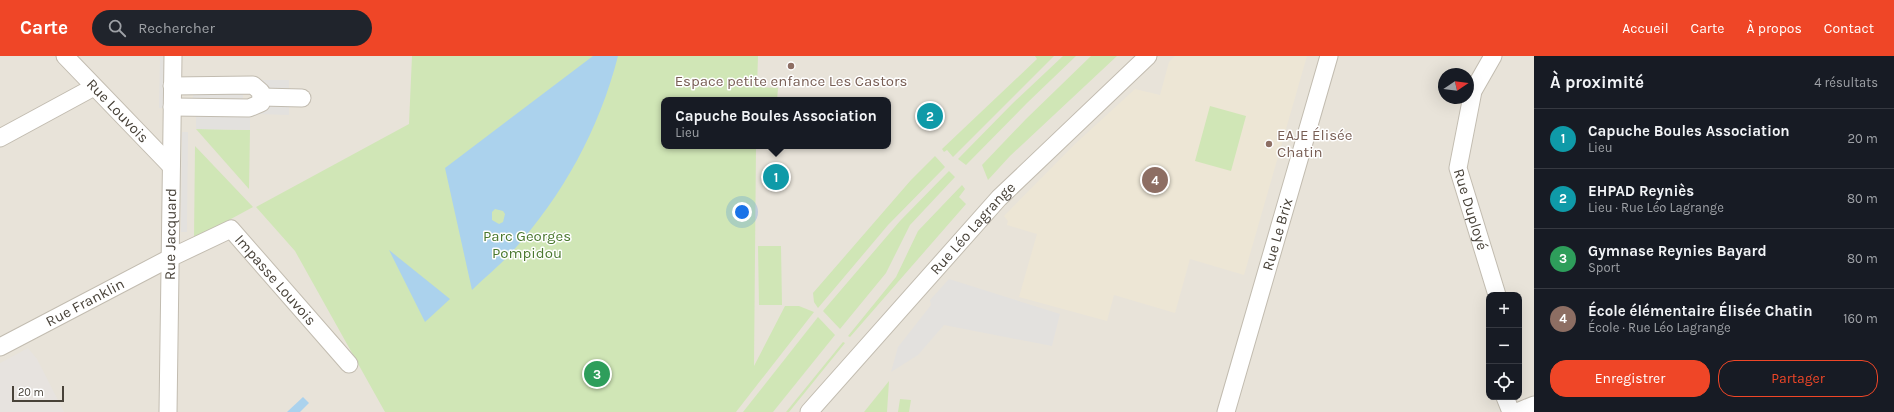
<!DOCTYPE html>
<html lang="fr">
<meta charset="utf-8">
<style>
:root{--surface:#171b24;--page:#20242c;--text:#f1f3f6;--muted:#9ea1a6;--line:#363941;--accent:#ef4627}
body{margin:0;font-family:Karla,sans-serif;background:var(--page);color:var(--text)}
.controls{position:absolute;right:12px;bottom:12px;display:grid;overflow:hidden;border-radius:8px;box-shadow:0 4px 16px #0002}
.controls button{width:36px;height:36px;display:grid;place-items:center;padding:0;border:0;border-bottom:1px solid var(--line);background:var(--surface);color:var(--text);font:20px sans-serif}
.compass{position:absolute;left:1438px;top:12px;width:36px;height:36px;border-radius:50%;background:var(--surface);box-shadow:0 4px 16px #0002;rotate:77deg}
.scale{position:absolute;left:12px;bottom:10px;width:52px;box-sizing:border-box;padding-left:4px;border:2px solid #484239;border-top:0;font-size:11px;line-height:14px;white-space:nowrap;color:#484239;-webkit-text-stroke:3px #fff;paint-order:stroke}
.you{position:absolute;left:742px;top:156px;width:14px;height:14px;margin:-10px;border:3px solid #fff;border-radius:50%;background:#1a73e8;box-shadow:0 0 0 6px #1a73e833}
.badge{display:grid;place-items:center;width:26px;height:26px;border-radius:50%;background:var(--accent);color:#fff;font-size:13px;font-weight:700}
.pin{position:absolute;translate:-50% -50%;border:2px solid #fff;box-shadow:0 1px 4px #0006}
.popup{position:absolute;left:661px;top:41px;width:230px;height:52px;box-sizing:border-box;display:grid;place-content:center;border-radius:8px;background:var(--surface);filter:drop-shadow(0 1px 3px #0005);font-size:13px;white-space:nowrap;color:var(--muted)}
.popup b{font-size:15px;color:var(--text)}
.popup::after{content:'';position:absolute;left:50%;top:100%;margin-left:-8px;border:8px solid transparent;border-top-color:var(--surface)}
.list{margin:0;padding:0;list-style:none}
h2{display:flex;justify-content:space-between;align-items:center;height:52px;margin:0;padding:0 16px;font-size:17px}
h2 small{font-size:13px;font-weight:400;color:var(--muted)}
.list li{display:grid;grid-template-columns:26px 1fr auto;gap:12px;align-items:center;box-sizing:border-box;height:60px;padding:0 16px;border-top:1px solid var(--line)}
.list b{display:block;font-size:15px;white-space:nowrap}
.list p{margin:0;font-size:13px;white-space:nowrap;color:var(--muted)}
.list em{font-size:13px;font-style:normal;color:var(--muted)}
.actions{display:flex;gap:8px;padding:12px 16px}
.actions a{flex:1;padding:9px 0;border:1px solid var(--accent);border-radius:16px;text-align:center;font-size:14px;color:var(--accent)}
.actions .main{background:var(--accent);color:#fff}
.icon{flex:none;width:22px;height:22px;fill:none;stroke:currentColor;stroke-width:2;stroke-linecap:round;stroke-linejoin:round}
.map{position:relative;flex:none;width:1534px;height:356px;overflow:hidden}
header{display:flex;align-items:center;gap:24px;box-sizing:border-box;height:56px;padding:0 20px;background:var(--accent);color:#fff}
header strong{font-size:19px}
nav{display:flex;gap:22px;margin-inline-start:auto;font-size:14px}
.search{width:280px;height:36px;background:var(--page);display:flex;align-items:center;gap:10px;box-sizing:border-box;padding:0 14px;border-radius:22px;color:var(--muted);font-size:15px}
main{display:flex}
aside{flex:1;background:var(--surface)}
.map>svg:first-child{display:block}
.residential{fill:#e8e3d9;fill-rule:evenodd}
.industrial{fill:#e7e3df}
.education{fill:#ede6d5}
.green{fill:#d0e6b6}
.parking{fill:#e3e1de}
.water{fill:#abd2ed;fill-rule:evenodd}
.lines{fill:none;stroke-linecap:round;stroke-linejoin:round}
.street-casing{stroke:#c2bcb0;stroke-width:19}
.street{stroke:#fff;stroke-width:17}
.education-dot{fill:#8d6e63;stroke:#fff;stroke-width:1.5}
.labels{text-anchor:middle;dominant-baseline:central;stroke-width:3;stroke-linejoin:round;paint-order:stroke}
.education-label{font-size:15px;fill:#785e54;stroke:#fff}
.street-label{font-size:15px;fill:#484239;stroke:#fff}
.park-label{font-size:15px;fill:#4a782e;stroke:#fff}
</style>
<header>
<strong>Carte</strong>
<div class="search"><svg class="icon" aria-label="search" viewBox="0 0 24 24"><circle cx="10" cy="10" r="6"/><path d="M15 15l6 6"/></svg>Rechercher</div>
<nav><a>Accueil</a><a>Carte</a><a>À propos</a><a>Contact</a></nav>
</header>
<main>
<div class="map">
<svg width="1534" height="356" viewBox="0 0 1534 356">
<rect width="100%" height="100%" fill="#f4f1ea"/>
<!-- residential -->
<path class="residential" d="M0,0H1534V356H0ZM1444,18H1468V42H1444ZM664,44H888V90H664ZM1489,239H1519V341H1489Z"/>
<!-- industrial -->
<path class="industrial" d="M28,292L37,303L64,356H0V307Z"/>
<!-- education -->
<path class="education" d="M1175,0H1307L1244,219L1190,203L1175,257L1114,239L1107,265L1019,241L1037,178L1007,169L1008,165L1004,160L1075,88L1135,33L1160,39L1169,6Z"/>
<!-- green -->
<g class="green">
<path d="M412,0H758L757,31L778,32L777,44H757V42V44H664V90H756L754,310L785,250H799L814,256L736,356H385L295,195L256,151L409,68Z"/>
<path d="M1035,0H1054L953,101L947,94L944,96L942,93L1037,3Z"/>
<path d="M1063,0H1076L1027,47L966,109L958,103L1012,48Z"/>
<path d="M1091,0H1117L1010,100L988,124L982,109L1026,63Z"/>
<path d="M1210,50L1246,60L1231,115L1195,105Z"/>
<path d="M196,73L250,74L249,133Z"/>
<path d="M195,90L253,151L194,183Z"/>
<path d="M935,100L945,111L888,169L818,252L814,246L813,237L911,124Z"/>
<path d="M949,115L955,121L910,169L886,217L840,273L823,255L900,165Z"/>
<path d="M962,129L965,133L959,141L966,148L850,281L848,280L896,221L918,175Z"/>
<path d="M758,190H781L782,249H759Z"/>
<path d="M818,261L835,279L773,356H743Z"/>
<path d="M843,286L845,287L789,356H786Z"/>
<path d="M889,325L887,356H864Z"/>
<path d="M900,343L911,344L909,356H898Z"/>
</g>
<!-- parking -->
<g class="parking">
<path d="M160,0H169L168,52H159Z"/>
<path d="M260,24H289V34H259Z"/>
<path d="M193,35L241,36L243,39V43L241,46L193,47Z"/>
<path d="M258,49H289V59L258,58Z"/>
<path d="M196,60L250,61V74L196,73Z"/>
<path d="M182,76H188L187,176H181Z"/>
<path d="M949,223L1060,258L1052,290L944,269L918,299L891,316L898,291L931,249L930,244Z"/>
</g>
<!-- water -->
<g class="water">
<path d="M593,0H618C599,74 563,139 512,196C500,209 485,221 472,234L445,112ZM495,153L503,155L505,158L503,166L499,168L492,164V156Z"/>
<path d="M389,194L450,243L425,266Z"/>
<path d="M303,341L309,347L300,356H287Z"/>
</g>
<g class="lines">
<defs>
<g id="street">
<path id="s1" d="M65,0L171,110"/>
<path id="s2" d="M1493,0L1473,35L1458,112L1497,239"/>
<path d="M261,41L302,42"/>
<path d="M172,51L249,52L261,47V36L253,29L172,30"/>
<path d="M0,82L94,31"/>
<path id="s3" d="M0,291L170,202L231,173L349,308"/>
<path d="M1505,341L1511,356"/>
<path id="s4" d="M168,356L173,0"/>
<path id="s5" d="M809,356L999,142L1148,0"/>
<path id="s6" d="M1226,356L1329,0"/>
<path d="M1517,356L1534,349"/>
</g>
</defs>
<!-- street casing -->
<use href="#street" class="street-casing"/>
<!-- street -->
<use href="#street" class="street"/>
</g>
<!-- markers -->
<g class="education-dot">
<circle cx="791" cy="10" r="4"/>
<circle cx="1269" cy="88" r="4"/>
</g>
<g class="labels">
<!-- education labels -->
<g class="education-label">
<text x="791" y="25">Espace petite enfance Les Castors</text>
<text x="1277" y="79" text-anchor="start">EAJE Élisée<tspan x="1277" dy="17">Chatin</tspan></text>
</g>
<!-- street labels -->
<g class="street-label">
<text stroke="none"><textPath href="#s1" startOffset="76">Rue Louvois</textPath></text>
<text stroke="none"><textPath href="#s2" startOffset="162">Rue Duployé</textPath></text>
<text stroke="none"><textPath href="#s5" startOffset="246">Rue Léo Lagrange</textPath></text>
<text stroke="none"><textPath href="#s4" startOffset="178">Rue Jacquard</textPath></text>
<text stroke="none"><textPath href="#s6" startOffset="185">Rue Le Brix</textPath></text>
<text stroke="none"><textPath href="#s3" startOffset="327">Impasse Louvois</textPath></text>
<text stroke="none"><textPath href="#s3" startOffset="96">Rue Franklin</textPath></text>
</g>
<!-- park labels -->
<g class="park-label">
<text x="527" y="180">Parc Georges<tspan x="527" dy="17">Pompidou</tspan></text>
</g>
</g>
</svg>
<div class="controls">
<button>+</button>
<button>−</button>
<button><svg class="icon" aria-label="locate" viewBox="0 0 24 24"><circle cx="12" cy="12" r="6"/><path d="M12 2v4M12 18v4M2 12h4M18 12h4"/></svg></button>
</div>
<svg class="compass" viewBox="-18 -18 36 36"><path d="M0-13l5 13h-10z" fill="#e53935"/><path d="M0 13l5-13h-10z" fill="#9ea1a6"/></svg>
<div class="scale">20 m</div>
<div class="you"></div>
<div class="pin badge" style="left:776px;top:121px;background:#0f9aa8">1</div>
<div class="popup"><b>Capuche Boules Association</b>Lieu</div>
<div class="pin badge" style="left:930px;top:60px;background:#0f9aa8">2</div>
<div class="pin badge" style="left:597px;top:318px;background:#2e9e5b">3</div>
<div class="pin badge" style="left:1155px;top:124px;background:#8d6e63">4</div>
</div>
<aside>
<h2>À proximité<small>4 résultats</small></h2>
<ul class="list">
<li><span class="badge" style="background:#0f9aa8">1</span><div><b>Capuche Boules Association</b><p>Lieu</p></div><em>20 m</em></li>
<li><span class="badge" style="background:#0f9aa8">2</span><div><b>EHPAD Reyniès</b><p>Lieu · Rue Léo Lagrange</p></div><em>80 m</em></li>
<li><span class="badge" style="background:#2e9e5b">3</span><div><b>Gymnase Reynies Bayard</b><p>Sport</p></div><em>80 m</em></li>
<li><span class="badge" style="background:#8d6e63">4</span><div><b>École élémentaire Élisée Chatin</b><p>École · Rue Léo Lagrange</p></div><em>160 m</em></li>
</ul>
<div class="actions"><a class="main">Enregistrer</a><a>Partager</a></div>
</aside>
</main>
